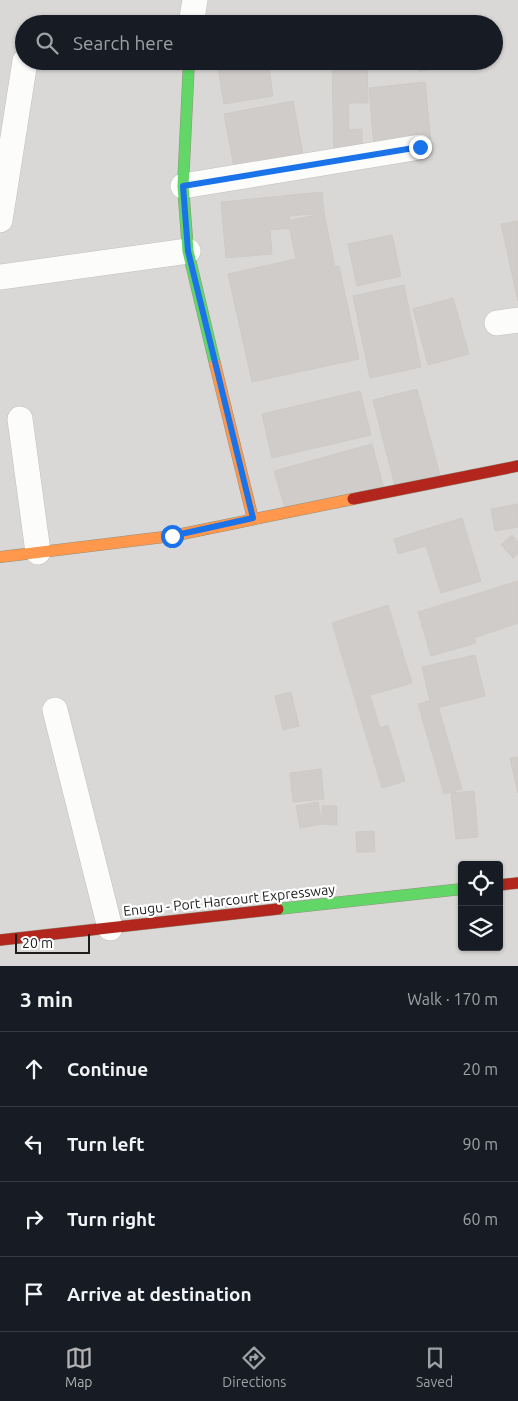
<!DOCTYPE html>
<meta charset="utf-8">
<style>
:root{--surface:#171b24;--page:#20242c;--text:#f1f3f6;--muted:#9ea1a6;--line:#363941;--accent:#b2b2b3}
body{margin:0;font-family:Ubuntu,sans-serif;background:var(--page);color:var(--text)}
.controls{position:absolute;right:15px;bottom:15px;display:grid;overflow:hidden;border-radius:5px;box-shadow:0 1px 4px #0004}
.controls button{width:45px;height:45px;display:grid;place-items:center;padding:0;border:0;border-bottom:1px solid var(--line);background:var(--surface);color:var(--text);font:25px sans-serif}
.scale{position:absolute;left:15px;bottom:12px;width:75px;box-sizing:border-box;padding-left:5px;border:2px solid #1c1c1c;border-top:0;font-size:14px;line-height:18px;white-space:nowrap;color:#1c1c1c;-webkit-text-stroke:4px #fff;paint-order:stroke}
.stop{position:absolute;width:15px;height:15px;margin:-11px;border:4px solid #1a73e8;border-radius:50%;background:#fff}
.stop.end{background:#1a73e8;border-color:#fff;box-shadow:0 1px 5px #0008}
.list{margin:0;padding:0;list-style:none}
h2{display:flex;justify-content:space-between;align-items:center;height:65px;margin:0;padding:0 20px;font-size:21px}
h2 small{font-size:16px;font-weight:400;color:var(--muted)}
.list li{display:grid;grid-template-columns:32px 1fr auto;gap:15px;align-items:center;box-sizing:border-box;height:75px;padding:0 20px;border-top:1px solid var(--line)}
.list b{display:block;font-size:19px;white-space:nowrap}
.list em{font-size:16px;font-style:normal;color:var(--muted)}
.icon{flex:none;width:28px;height:28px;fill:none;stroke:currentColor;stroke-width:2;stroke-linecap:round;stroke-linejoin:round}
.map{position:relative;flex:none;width:518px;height:966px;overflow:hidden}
.search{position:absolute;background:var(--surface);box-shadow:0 1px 4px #0004;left:15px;right:15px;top:15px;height:55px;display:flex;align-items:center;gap:12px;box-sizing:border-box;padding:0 18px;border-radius:28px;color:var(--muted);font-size:19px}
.sheet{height:365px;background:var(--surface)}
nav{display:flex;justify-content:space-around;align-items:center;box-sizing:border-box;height:70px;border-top:1px solid var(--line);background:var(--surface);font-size:14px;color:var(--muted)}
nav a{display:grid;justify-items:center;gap:2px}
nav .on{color:var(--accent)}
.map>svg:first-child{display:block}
.residential{fill:#dad8d6;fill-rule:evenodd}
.building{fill:#d0ccca;stroke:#cecac6}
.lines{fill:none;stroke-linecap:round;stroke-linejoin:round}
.street-casing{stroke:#c2c0bf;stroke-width:26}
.fast-casing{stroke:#92927f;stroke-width:12}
.slow-casing{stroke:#92927f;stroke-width:12}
.jam-casing{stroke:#92927f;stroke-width:12}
.street{stroke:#fcfcfb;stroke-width:25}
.fast{stroke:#63d668;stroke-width:11}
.slow{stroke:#ff974d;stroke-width:11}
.jam{stroke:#b3261e;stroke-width:11}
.route{stroke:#1a73e8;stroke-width:6}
.labels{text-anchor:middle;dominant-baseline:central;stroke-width:4.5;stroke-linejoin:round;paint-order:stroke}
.street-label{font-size:14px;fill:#1c1c1c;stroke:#fff}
</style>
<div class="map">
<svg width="518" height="966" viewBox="0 0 518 966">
<rect width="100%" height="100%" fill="#ebe8e5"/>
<!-- residential -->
<path class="residential" d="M0,0H518V966H0ZM24,24H494V61H24ZM462,865H499V947H462Z"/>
<!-- building -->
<g class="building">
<path d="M259,61H268L273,96L224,104L218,68Z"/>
<path d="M332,61H367L368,103H348L349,130L362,129V158L334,159Z"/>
<path d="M418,61H433L434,69L419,71Z"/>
<path d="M425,82L432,154L375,159L369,88Z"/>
<path d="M293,101L305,165L236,178L224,114Z"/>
<path d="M322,192L324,213L289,216L290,228L270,230L272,254L226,258L221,202Z"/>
<path d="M324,213L335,267L339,266L359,359L252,382L228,274L296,259L288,221Z"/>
<path d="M518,221V301L501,224Z"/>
<path d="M392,235L401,276L357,286L348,244Z"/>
<path d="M404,285L421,367L370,378L353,296Z"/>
<path d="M453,298L469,354L428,365L413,309Z"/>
<path d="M417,389L442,483L397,494L373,400Z"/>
<path d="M360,391L371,435L272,458L262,414Z"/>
<path d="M372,444L384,489L287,515L274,471Z"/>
<path d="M518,504V527L495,531L491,509Z"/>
<path d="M462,518L481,581L441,593L426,546L398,554L394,539Z"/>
<path d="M512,535L518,542V553L513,558L501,545Z"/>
<path d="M518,581V623L474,638L476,643L431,656L418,612Z"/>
<path d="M388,605L412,683L370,695L380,728L388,725L405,781L382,788L332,623Z"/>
<path d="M475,655L485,696L432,709L422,667Z"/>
<path d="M291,692L299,726L283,730L275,696Z"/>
<path d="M436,699L462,789L444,794L418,704Z"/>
<path d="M518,757V793L510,758Z"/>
<path d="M321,769L324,799L293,802L290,773Z"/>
<path d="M474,791L478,837L456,839L451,793Z"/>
<path d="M318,802L322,824L300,828L296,806Z"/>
<path d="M322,806H337V825L322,824Z"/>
<path d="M374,831L375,852H357L356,832Z"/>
</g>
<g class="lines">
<defs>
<g id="street">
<path d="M191,24L195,0"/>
<path d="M183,186L420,147"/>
<path d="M0,220L25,61"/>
<path d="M0,277L188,251"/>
<path d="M497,323L518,320"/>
<path d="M20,419L38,552"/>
<path d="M55,710L110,928"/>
</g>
<g id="fast">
<path d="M189,61L183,186L188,251L215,364"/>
<path d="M278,909L462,889"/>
</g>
<g id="slow">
<path d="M215,364L253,519"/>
<path d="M0,557L172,536L353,499"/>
</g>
<g id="jam">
<path d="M353,499L518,466"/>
<path d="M499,885L518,883"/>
<path d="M0,940L278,909"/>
</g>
</defs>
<!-- street casing -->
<use href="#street" class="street-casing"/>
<!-- fast casing -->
<use href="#fast" class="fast-casing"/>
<!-- slow casing -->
<use href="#slow" class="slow-casing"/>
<!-- jam casing -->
<use href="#jam" class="jam-casing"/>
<!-- street -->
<use href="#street" class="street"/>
<!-- fast -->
<use href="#fast" class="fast"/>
<!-- slow -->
<use href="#slow" class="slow"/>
<!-- jam -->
<use href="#jam" class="jam"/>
</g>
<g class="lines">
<!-- route -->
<path class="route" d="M172,536L253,518L188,251L183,186L420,147"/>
</g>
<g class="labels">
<!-- street labels -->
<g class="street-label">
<text transform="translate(229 900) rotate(-6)">Enugu - Port Harcourt Expressway</text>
</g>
</g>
</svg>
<div class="controls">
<button><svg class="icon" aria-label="locate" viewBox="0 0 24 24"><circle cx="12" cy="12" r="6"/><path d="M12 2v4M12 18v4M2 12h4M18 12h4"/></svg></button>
<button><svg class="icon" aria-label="layers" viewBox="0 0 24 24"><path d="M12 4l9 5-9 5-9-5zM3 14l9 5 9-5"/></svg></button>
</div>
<div class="scale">20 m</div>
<div class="stop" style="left:172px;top:536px"></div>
<div class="stop end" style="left:420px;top:147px"></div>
<div class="search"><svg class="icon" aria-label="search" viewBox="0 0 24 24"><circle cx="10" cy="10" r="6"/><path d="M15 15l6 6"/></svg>Search here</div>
</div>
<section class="sheet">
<h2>3 min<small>Walk · 170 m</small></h2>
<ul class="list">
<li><svg class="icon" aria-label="ahead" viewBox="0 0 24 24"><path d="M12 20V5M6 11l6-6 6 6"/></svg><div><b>Continue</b></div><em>20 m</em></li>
<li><svg class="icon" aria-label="left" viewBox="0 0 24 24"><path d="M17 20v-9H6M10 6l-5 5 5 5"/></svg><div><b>Turn left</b></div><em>90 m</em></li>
<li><svg class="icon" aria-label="right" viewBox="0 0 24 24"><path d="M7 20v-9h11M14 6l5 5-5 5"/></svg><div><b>Turn right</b></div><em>60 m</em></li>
<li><svg class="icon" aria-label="arrive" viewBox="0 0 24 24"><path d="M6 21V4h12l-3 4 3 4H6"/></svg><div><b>Arrive at destination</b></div></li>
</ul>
</section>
<nav>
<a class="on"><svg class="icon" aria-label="map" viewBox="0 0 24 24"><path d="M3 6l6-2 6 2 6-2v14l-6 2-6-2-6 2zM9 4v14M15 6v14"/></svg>Map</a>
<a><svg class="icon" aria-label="directions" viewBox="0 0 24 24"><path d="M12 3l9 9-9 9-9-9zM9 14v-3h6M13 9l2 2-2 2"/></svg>Directions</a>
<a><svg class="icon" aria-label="saved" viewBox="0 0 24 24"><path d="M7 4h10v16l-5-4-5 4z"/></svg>Saved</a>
</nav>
